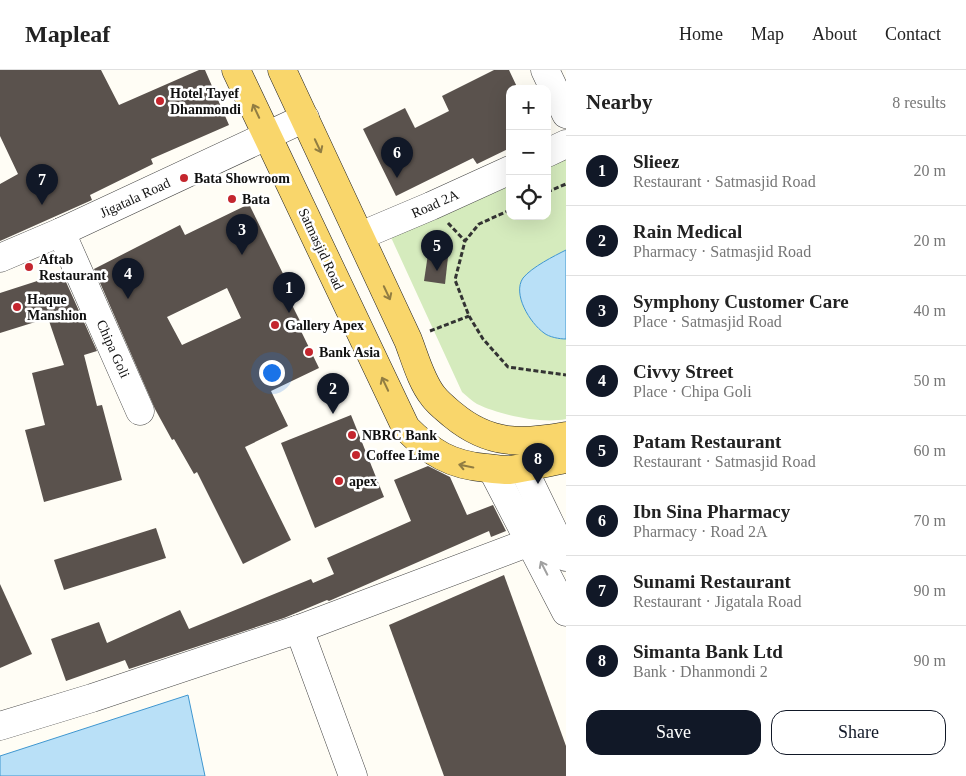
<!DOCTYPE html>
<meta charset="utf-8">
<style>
:root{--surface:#fff;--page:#f2f2f2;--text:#222;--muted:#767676;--line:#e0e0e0;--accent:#111827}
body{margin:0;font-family:"Times New Roman",serif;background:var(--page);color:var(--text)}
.controls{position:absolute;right:15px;top:15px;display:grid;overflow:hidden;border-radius:10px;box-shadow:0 5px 20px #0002}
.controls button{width:45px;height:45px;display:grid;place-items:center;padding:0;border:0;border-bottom:1px solid var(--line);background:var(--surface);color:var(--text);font:25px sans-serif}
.you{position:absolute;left:271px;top:302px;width:18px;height:18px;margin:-12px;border:4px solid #fff;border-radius:50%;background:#1a73e8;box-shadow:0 0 0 8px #1a73e833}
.badge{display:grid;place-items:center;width:32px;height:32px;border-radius:50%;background:var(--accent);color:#fff;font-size:16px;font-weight:700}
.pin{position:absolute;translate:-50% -41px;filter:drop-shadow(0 1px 2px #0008)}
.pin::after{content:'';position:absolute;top:26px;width:18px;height:15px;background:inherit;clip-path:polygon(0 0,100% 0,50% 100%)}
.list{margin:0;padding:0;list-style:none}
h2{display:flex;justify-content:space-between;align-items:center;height:65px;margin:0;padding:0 20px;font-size:21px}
h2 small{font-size:16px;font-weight:400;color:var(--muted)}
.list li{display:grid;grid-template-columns:32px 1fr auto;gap:15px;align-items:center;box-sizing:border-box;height:70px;padding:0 20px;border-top:1px solid var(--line)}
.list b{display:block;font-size:19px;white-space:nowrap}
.list p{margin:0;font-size:16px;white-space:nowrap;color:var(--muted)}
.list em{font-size:16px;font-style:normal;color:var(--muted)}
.actions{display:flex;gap:10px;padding:15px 20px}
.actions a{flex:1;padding:11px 0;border:1px solid var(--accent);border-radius:15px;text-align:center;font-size:18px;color:var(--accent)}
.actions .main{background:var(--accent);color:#fff}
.icon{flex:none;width:28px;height:28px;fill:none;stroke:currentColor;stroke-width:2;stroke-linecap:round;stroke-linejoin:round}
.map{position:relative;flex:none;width:566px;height:706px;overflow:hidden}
header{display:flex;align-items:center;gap:30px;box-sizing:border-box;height:70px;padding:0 25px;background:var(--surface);border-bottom:1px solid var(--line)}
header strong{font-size:24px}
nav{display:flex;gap:28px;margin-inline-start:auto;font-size:18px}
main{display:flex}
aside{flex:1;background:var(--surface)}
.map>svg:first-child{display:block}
.green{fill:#d5ebbd}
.water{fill:#b9e0f7;stroke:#3f96cf}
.building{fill:#5a524d;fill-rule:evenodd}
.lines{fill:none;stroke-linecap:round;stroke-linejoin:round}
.minor-casing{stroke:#444;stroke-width:29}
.major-casing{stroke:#222;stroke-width:29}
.path{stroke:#333;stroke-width:3;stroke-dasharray:5 2.5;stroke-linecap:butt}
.minor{stroke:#fff;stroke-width:28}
.major{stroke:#f9d66b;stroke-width:28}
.oneway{stroke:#917d42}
.oneway2{stroke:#a0a0a0}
.poi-dot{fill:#c4262e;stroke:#fff;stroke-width:2}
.labels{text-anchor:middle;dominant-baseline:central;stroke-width:5;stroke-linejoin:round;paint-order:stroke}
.poi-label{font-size:14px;font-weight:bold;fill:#111;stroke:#fff;text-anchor:start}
.street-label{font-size:14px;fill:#111;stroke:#fff}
</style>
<header>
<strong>Mapleaf</strong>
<nav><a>Home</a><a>Map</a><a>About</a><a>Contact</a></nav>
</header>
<main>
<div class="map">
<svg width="566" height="706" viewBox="0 0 566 706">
<rect width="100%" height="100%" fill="#fffdf5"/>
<!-- green -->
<path class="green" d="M566,78V180C554,186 532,197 523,208C512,224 530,253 544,263C549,267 559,269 566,269V349C541,354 500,345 477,334C472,331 467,326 462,322L389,163L510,105V146H547V87Z"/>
<!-- water -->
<g class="water">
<path d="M566,180V269C559,269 549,267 544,263C530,253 512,224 523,208C532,197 554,186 566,180Z"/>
<path d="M188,625L205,706H0V686Z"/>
</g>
<!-- building -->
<g class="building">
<path d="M0,0H101L119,35L199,0H205L229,55L151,89L153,94L90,125L92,130L0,171V114L18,104L0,66Z"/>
<path d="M494,0H509L518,19H510V78L477,94L473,88L396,126L363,59L405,38L415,58L449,41L442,26Z"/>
<path d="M249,134L287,212L282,215L303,257L300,259L319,298L271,321L288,356L245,377L291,470L243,494L197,402L194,404L174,369L172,370L155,339L94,199L180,155L185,165ZM227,218L241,248L182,275L167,247Z"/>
<path d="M428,184L448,187L445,214L424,211Z"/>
<path d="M62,203L97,281L84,285L97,336L102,335L122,410L44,432L25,360L45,355L32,303L64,295L48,248L0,263V223Z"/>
<path d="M351,345L384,427L315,458L281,373Z"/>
<path d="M428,396L450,407L467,445L493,435L506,461L491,467L489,461L329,531L327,530L284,548L129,599L125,590L66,611L51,569L99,552L107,573L180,540L189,559L311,509L313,513L334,504L327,488L411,451L394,410Z"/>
<path d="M156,458L166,488L64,520L54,490Z"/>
<path d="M504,505L566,676V706H444L389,555Z"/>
<path d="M0,514L32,584L0,598Z"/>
</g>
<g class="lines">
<defs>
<g id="minor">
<path d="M545,0L566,44"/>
<path d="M547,83L566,74"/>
<path d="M61,162L140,341"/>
<path d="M360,166L431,136L510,100"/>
<path d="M0,188L61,162L305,48"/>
<path d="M523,398L566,487"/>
<path d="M492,399L566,542"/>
<path d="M299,559L353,706"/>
<path d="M0,656L92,628L299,559L530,472"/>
</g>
<g id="major">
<path d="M236,0L406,358C431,383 451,395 486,398C494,399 502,400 509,400C528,398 547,392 566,389"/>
<path d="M282,0L408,270C415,288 421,311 433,326C438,333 446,339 453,345C489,375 522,374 566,366"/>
</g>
</defs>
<!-- minor casing -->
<use href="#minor" class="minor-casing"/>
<!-- major casing -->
<use href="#major" class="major-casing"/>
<!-- path -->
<g class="path">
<path d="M547,122L566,114"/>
<path d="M510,140L479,154L465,171L455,210L469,246L483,269L508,297L566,305"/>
<path d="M448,153L465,171"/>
<path d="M430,261L469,246"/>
</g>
<!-- minor -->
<use href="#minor" class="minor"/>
<!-- major -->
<use href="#major" class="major"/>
</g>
<!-- one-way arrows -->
<defs><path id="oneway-shaft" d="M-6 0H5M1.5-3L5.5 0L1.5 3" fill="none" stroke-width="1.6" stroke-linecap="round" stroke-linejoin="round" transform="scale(1.25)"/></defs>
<g class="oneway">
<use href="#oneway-shaft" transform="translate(256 41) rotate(-115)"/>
<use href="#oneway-shaft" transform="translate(318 76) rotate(65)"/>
<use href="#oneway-shaft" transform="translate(387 223) rotate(65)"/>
<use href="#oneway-shaft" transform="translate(385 314) rotate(-115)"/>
<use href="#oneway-shaft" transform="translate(466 396) rotate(-168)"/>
</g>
<use class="oneway2" href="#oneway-shaft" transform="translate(544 498) rotate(-117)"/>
<!-- markers -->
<g class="poi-dot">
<circle cx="160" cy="31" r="5"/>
<circle cx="184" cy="108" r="5"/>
<circle cx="232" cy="129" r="5"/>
<circle cx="29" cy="197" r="5"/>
<circle cx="17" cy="237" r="5"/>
<circle cx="275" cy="255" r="5"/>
<circle cx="309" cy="282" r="5"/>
<circle cx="352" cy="365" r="5"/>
<circle cx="356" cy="385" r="5"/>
<circle cx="339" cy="411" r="5"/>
</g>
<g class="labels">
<!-- poi labels -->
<g class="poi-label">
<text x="170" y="23">Hotel Tayef<tspan x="170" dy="16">Dhanmondi</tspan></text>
<text x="194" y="108">Bata Showroom</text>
<text x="242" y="129">Bata</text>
<text x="39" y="189">Aftab<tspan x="39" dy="16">Restaurant</tspan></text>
<text x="27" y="229">Haque<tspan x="27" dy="16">Manshion</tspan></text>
<text x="285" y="255">Gallery Apex</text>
<text x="319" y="282">Bank Asia</text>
<text x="362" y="365">NBRC Bank</text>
<text x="366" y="385">Coffee Lime</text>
<text x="349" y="411">apex</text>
</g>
<!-- street labels -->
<g class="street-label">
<text transform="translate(135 128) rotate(-25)">Jigatala Road</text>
<text transform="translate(435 134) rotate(-24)">Road 2A</text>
<text transform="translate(321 179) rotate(65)">Satmasjid Road</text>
<text transform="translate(113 279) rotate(66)">Chipa Goli</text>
</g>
</g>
</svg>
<div class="controls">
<button>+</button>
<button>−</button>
<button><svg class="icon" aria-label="locate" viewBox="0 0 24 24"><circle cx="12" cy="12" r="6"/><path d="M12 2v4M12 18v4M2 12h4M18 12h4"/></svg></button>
</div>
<div class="you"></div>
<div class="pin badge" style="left:289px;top:243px">1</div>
<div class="pin badge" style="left:333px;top:344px">2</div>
<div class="pin badge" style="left:242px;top:185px">3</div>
<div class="pin badge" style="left:128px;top:229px">4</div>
<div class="pin badge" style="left:437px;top:201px">5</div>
<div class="pin badge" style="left:397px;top:108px">6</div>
<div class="pin badge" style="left:42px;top:135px">7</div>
<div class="pin badge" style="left:538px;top:414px">8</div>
</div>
<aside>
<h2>Nearby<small>8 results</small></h2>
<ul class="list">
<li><span class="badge">1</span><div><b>Slieez</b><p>Restaurant · Satmasjid Road</p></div><em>20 m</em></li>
<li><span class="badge">2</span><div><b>Rain Medical</b><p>Pharmacy · Satmasjid Road</p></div><em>20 m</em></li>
<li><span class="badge">3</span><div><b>Symphony Customer Care</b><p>Place · Satmasjid Road</p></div><em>40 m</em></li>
<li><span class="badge">4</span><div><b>Civvy Street</b><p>Place · Chipa Goli</p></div><em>50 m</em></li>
<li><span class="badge">5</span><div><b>Patam Restaurant</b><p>Restaurant · Satmasjid Road</p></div><em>60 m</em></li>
<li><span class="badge">6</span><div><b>Ibn Sina Pharmacy</b><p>Pharmacy · Road 2A</p></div><em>70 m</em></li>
<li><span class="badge">7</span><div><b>Sunami Restaurant</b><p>Restaurant · Jigatala Road</p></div><em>90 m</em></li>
<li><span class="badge">8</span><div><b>Simanta Bank Ltd</b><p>Bank · Dhanmondi 2</p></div><em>90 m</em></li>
</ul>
<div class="actions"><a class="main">Save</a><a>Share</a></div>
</aside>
</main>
